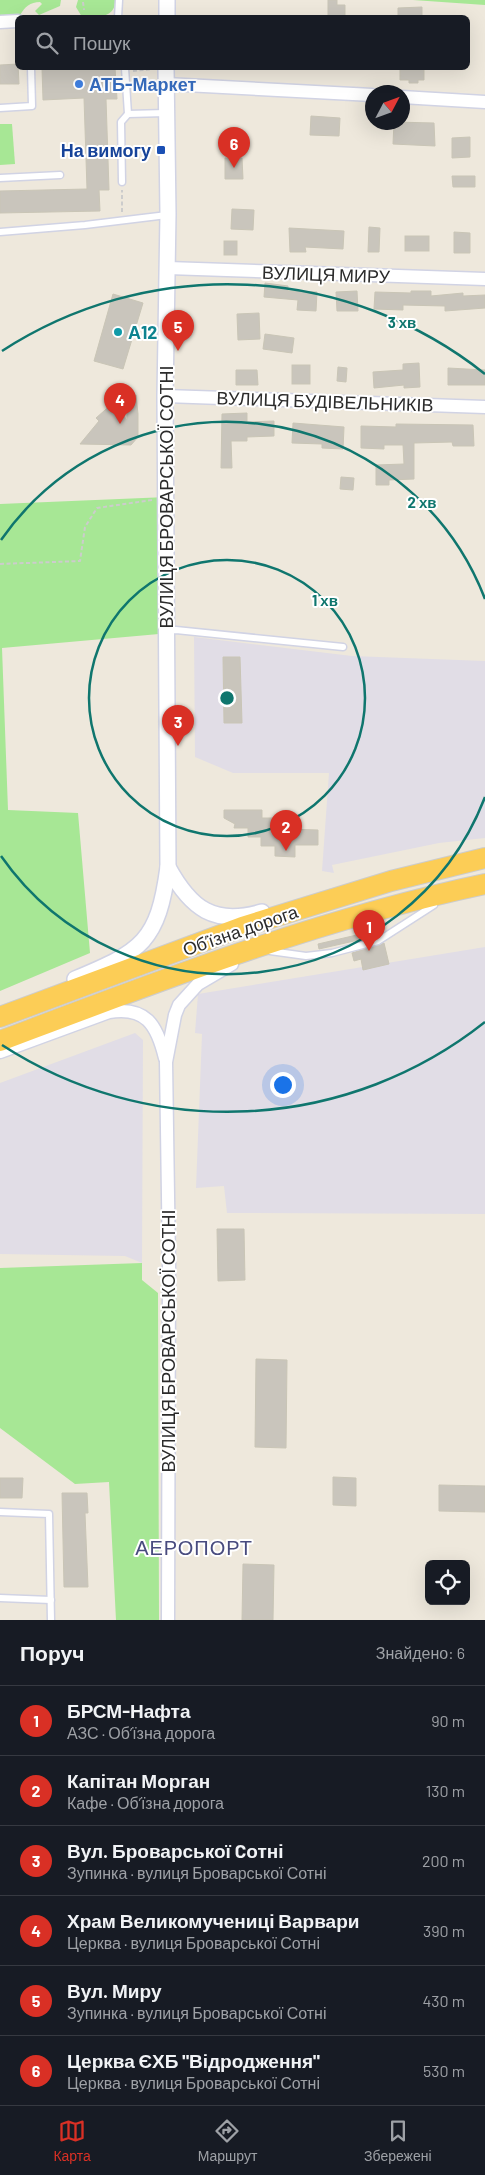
<!DOCTYPE html>
<html lang="uk">
<meta charset="utf-8">
<style>
:root{--surface:#171b24;--page:#20242c;--text:#f1f3f6;--muted:#9ea1a6;--line:#363941;--accent:#d93025}
body{margin:0;font-family:Barlow,sans-serif;background:var(--page);color:var(--text)}
.controls{position:absolute;right:15px;bottom:15px;display:grid;overflow:hidden;border-radius:8px;box-shadow:0 5px 20px #0002}
.controls button{width:45px;height:45px;display:grid;place-items:center;padding:0;border:0;border-bottom:1px solid var(--line);background:var(--surface);color:var(--text);font:25px sans-serif}
.compass{position:absolute;left:365px;top:85px;width:45px;height:45px;border-radius:50%;background:var(--surface);box-shadow:0 5px 20px #0002;rotate:49deg}
.you{position:absolute;left:282px;top:1084px;width:18px;height:18px;margin:-12px;border:4px solid #fff;border-radius:50%;background:#1a73e8;box-shadow:0 0 0 8px #1a73e833}
.badge{display:grid;place-items:center;width:32px;height:32px;border-radius:50%;background:var(--accent);color:#fff;font-size:16px;font-weight:700}
.pin{position:absolute;translate:-50% -41px;filter:drop-shadow(0 1px 2px #0008)}
.pin::after{content:'';position:absolute;top:26px;width:18px;height:15px;background:inherit;clip-path:polygon(0 0,100% 0,50% 100%)}
.list{margin:0;padding:0;list-style:none}
h2{display:flex;justify-content:space-between;align-items:center;height:65px;margin:0;padding:0 20px;font-size:21px}
h2 small{font-size:16px;font-weight:400;color:var(--muted)}
.list li{display:grid;grid-template-columns:32px 1fr auto;gap:15px;align-items:center;box-sizing:border-box;height:70px;padding:0 20px;border-top:1px solid var(--line)}
.list b{display:block;font-size:19px;white-space:nowrap}
.list p{margin:0;font-size:16px;white-space:nowrap;color:var(--muted)}
.list em{font-size:16px;font-style:normal;color:var(--muted)}
.icon{flex:none;width:28px;height:28px;fill:none;stroke:currentColor;stroke-width:2;stroke-linecap:round;stroke-linejoin:round}
.map{position:relative;flex:none;width:485px;height:1620px;overflow:hidden}
.search{position:absolute;background:var(--surface);box-shadow:0 5px 20px #0002;left:15px;right:15px;top:15px;height:55px;display:flex;align-items:center;gap:12px;box-sizing:border-box;padding:0 18px;border-radius:8px;color:var(--muted);font-size:19px}
.sheet{height:485px;background:var(--surface)}
nav{display:flex;justify-content:space-around;align-items:center;box-sizing:border-box;height:70px;border-top:1px solid var(--line);background:var(--surface);font-size:14px;color:var(--muted)}
nav a{display:grid;justify-items:center;gap:2px}
nav .on{color:var(--accent)}
.map>svg:first-child{display:block}
.industrial{fill:#e1dde6}
.green{fill:#a7e795}
.building{fill:#c9c5bc;stroke:#c9c5b6}
.lines{fill:none;stroke-linecap:round;stroke-linejoin:round}
.service-casing{stroke:#d1d3e4;stroke-width:9}
.minor-casing{stroke:#d1d3e4;stroke-width:15}
.tertiary-casing{stroke:#d1d3e4;stroke-width:18}
.trunk-casing{stroke:#ccc;stroke-width:22}
.path{stroke:#ccc;stroke-width:2;stroke-dasharray:4 2.5;stroke-linecap:butt}
.service{stroke:#fff;stroke-width:6}
.minor{stroke:#fff;stroke-width:12}
.tertiary{stroke:#fff;stroke-width:15}
.trunk{stroke:#fccd56;stroke-width:20}
.ring{fill:none;stroke:#0f766e;stroke-width:2.5}
.shop-dot{fill:#3f7fe0;stroke:#fff;stroke-width:2}
.transit-dot{fill:#1a4fb4;stroke:#fff;stroke-width:2}
.culture-dot{fill:#0f9aa8;stroke:#fff;stroke-width:2}
.labels{text-anchor:middle;dominant-baseline:central;stroke-width:4;stroke-linejoin:round;paint-order:stroke}
.shop-label{font-size:18px;font-weight:bold;fill:#366cbe;stroke:#fff;text-anchor:start}
.transit-label{font-size:18px;font-weight:bold;fill:#164399;stroke:#fff;text-anchor:end}
.street-label{font-size:18px;fill:#2b2b2b;stroke:#fff}
.culture-label{font-size:18px;font-weight:bold;fill:#0d838f;stroke:#fff;text-anchor:start}
.quarter-label{font-size:20px;letter-spacing:1px;fill:#484b7e;stroke:#fff}
.centre{fill:#0f766e;stroke:#fff;stroke-width:2.5}
.ring-label{font-size:15px;text-anchor:middle;font-weight:bold;fill:#0f766e;stroke:#fff;stroke-width:4;stroke-linejoin:round;paint-order:stroke}
</style>
<div class="map">
<svg width="485" height="1620" viewBox="0 0 485 1620">
<rect width="100%" height="100%" fill="#eee8dc"/>
<!-- industrial -->
<g class="industrial">
<path d="M194,637L352,656L485,661V838L439,843L332,865L334,873L322,871L329,773H233L195,757Z"/>
<path d="M485,947V1214L227,1213L224,1186L196,1188L202,1034L195,1033L198,994Z"/>
<path d="M135,1033L143,1040L142,1263L125,1256L0,1254V1083Z"/>
</g>
<!-- green -->
<g class="green">
<path d="M0,0H61L60,6L39,15L35,11L42,4L40,2C30,2 25,7 20,15H0Z"/>
<path d="M78,0H115C116,19 95,17 82,17L76,7Z"/>
<path d="M413,0H485V5Z"/>
<path d="M0,124H12L15,164L0,165Z"/>
<path d="M167,497L159,634L2,648L8,810L78,813L90,953L0,991V504Z"/>
<path d="M142,1263V1280L158,1293L159,1620H116L109,1482L75,1484L0,1428V1268Z"/>
</g>
<!-- building -->
<g class="building">
<path d="M328,0H337V5H345V18H328Z"/>
<path d="M422,7V18H398V8Z"/>
<path d="M18,64L19,84H0V65Z"/>
<path d="M42,68H115L117,99H106L109,190H99L100,211L0,213V191L87,189L84,98L43,100Z"/>
<path d="M400,68H424V80H418V83H409V80H400Z"/>
<path d="M311,116L340,118L339,136L310,135Z"/>
<path d="M394,122L434,123L435,146L393,144Z"/>
<path d="M470,137V157L452,158V138Z"/>
<path d="M225,158H242L243,179H225Z"/>
<path d="M452,176H475V187H453Z"/>
<path d="M232,209L254,210L253,230L231,229Z"/>
<path d="M369,227L380,228L379,252H368Z"/>
<path d="M289,228L344,231L343,249L305,247L306,252H290Z"/>
<path d="M454,232L470,233V253H454Z"/>
<rect x="405" y="236" width="24" height="15"/>
<rect x="224" y="241" width="13" height="14"/>
<path d="M265,283L288,286V291L317,292L316,311L297,310L298,300L264,297Z"/>
<path d="M357,291L358,311H337L336,292Z"/>
<path d="M411,291H431V296L463,293V296L485,295V308L445,311V306L403,305V310L374,309L375,292L411,293Z"/>
<path d="M113,294L143,303L123,369L94,361Z"/>
<path d="M259,313L260,339L238,340L237,314Z"/>
<path d="M265,334L294,338L292,353L263,349Z"/>
<path d="M419,363L420,387L404,388V385L374,388L373,372L403,370V364Z"/>
<rect x="292" y="365" width="18" height="19"/>
<path d="M338,367L347,368L346,382L337,381Z"/>
<path d="M448,368L485,370V385H448Z"/>
<path d="M236,370H257L258,385H236Z"/>
<path d="M136,395L138,414V437L131,445L80,444L99,421L96,418L113,403L127,420V396Z"/>
<path d="M247,413V422L274,421V436L247,437V441H231L232,468H221L222,414Z"/>
<path d="M293,423L344,427L343,449L322,448V444L292,443Z"/>
<path d="M396,424L473,425L474,446H453L452,442L414,443V479L389,480V485H376V465L404,464L403,445H384V449L361,448V426L396,427Z"/>
<path d="M341,477L354,478L353,490L340,489Z"/>
<path d="M223,657H240L242,723H224Z"/>
<path d="M224,810H262V818H276V827H284L285,829L318,830V845H295V857L275,856V846H261V837H248V828H234L235,824L224,818Z"/>
<path d="M361,934L376,936L319,949L318,944Z"/>
<path d="M384,943L389,964L363,970L361,959L354,961L352,953Z"/>
<path d="M217,1229H244L245,1280L218,1281Z"/>
<path d="M256,1359L287,1360L286,1448L255,1447Z"/>
<path d="M333,1477L356,1478V1506L333,1505Z"/>
<path d="M0,1478H23L22,1498H0Z"/>
<path d="M439,1485L485,1486V1512L439,1511Z"/>
<path d="M62,1493H87L88,1513H85L88,1587H64Z"/>
<path d="M243,1564L274,1565L273,1620H242Z"/>
</g>
<g class="lines">
<defs>
<g id="service">
<path d="M118,18L119,0"/>
<path d="M125,68L128,114"/>
<path d="M0,108L32,106L31,68"/>
<path d="M0,178L60,175"/>
<path d="M122,182L121,122L128,114L166,113"/>
<path d="M0,232L85,225L167,215"/>
<path d="M167,631L176,630L343,647"/>
<path d="M270,951L306,956L332,953L378,941L434,905"/>
<path d="M0,1512L49,1514L51,1620"/>
<path d="M0,1598L51,1600"/>
</g>
<g id="minor">
<path d="M0,22L18,21"/>
<path d="M166,84L372,95"/>
<path d="M402,97L485,102"/>
<path d="M168,268L485,279"/>
<path d="M165,396L485,407"/>
<path d="M0,1052L109,1012C146,1006 157,1025 165,1058"/>
<path d="M168,1620L169,1263L166,1062L175,1015L179,1005L198,984L232,964"/>
</g>
<g id="tertiary">
<path d="M167,0V18"/>
<path d="M168,867C191,909 214,926 262,912"/>
<path d="M75,979C142,951 158,942 168,867L165,396L168,214L166,68"/>
</g>
<g id="trunk">
<path d="M0,1017L242,927L391,881L485,858"/>
<path d="M0,1041C159,981 318,919 485,884"/>
</g>
</defs>
<!-- service casing -->
<use href="#service" class="service-casing"/>
<!-- minor casing -->
<use href="#minor" class="minor-casing"/>
<!-- tertiary casing -->
<use href="#tertiary" class="tertiary-casing"/>
<!-- trunk casing -->
<use href="#trunk" class="trunk-casing"/>
<!-- path -->
<g class="path">
<path d="M83,2L84,10"/>
<path d="M133,71L153,69"/>
<path d="M122,212V190"/>
<path d="M0,564L80,561L85,527L97,508L152,500"/>
</g>
<!-- service -->
<use href="#service" class="service"/>
<!-- minor -->
<use href="#minor" class="minor"/>
<!-- tertiary -->
<use href="#tertiary" class="tertiary"/>
<!-- trunk -->
<use href="#trunk" class="trunk"/>
</g>
<!-- distance rings -->
<g class="ring">
<circle cx="227" cy="698" r="138"/>
<path d="M485 797A276 276 0 0 1 1 856M1 540A276 276 0 0 1 485 599"/>
<path d="M485 1022A414 414 0 0 1 2 1045M2 351A414 414 0 0 1 485 374"/>
</g>
<!-- markers -->
<circle class="shop-dot" cx="79" cy="84" r="5"/>
<rect class="transit-dot" x="156" y="145" width="10" height="10" rx="2.5"/>
<circle class="culture-dot" cx="118" cy="332" r="5"/>
<g class="labels">
<!-- shop labels -->
<g class="shop-label">
<text x="89" y="84">АТБ-Маркет</text>
</g>
<!-- transit labels -->
<g class="transit-label">
<text x="151" y="150">На вимогу</text>
</g>
<!-- street labels -->
<g class="street-label">
<text transform="translate(326 274) rotate(2)">ВУЛИЦЯ МИРУ</text>
<text transform="translate(325 401) rotate(2)">ВУЛИЦЯ БУДІВЕЛЬНИКІВ</text>
<text transform="translate(166 497) rotate(-90)">ВУЛИЦЯ БРОВАРСЬКОЇ СОТНІ</text>
<text transform="translate(240 930) rotate(-19)">Обʼїзна дорога</text>
<text transform="translate(168 1341) rotate(-90)">ВУЛИЦЯ БРОВАРСЬКОЇ СОТНІ</text>
</g>
<!-- culture labels -->
<g class="culture-label">
<text x="128" y="332">А12</text>
</g>
<!-- quarter labels -->
<g class="quarter-label">
<text x="194" y="1547">АЕРОПОРТ</text>
</g>
</g>
<circle cx="227" cy="698" r="8" class="centre"/>
<g class="ring-label">
<text x="402" y="328">3 хв</text>
<text x="422" y="508">2 хв</text>
<text x="325" y="606">1 хв</text>
</g>
</svg>
<div class="controls">
<button><svg class="icon" aria-label="locate" viewBox="0 0 24 24"><circle cx="12" cy="12" r="6"/><path d="M12 2v4M12 18v4M2 12h4M18 12h4"/></svg></button>
</div>
<svg class="compass" viewBox="-18 -18 36 36"><path d="M0-13l5 13h-10z" fill="#e53935"/><path d="M0 13l5-13h-10z" fill="#9ea1a6"/></svg>
<div class="you"></div>
<div class="pin badge" style="left:369px;top:951px">1</div>
<div class="pin badge" style="left:286px;top:851px">2</div>
<div class="pin badge" style="left:178px;top:746px">3</div>
<div class="pin badge" style="left:120px;top:424px">4</div>
<div class="pin badge" style="left:178px;top:351px">5</div>
<div class="pin badge" style="left:234px;top:168px">6</div>
<div class="search"><svg class="icon" aria-label="search" viewBox="0 0 24 24"><circle cx="10" cy="10" r="6"/><path d="M15 15l6 6"/></svg>Пошук</div>
</div>
<section class="sheet">
<h2>Поруч<small>Знайдено: 6</small></h2>
<ul class="list">
<li><span class="badge">1</span><div><b>БРСМ-Нафта</b><p>АЗС · Обʼїзна дорога</p></div><em>90 m</em></li>
<li><span class="badge">2</span><div><b>Капітан Морган</b><p>Кафе · Обʼїзна дорога</p></div><em>130 m</em></li>
<li><span class="badge">3</span><div><b>Вул. Броварської Cотні</b><p>Зупинка · вулиця Броварської Сотні</p></div><em>200 m</em></li>
<li><span class="badge">4</span><div><b>Храм Великомучениці Варвари</b><p>Церква · вулиця Броварської Сотні</p></div><em>390 m</em></li>
<li><span class="badge">5</span><div><b>Вул. Миру</b><p>Зупинка · вулиця Броварської Сотні</p></div><em>430 m</em></li>
<li><span class="badge">6</span><div><b>Церква ЄХБ &quot;Відродження&quot;</b><p>Церква · вулиця Броварської Сотні</p></div><em>530 m</em></li>
</ul>
</section>
<nav>
<a class="on"><svg class="icon" aria-label="map" viewBox="0 0 24 24"><path d="M3 6l6-2 6 2 6-2v14l-6 2-6-2-6 2zM9 4v14M15 6v14"/></svg>Карта</a>
<a><svg class="icon" aria-label="directions" viewBox="0 0 24 24"><path d="M12 3l9 9-9 9-9-9zM9 14v-3h6M13 9l2 2-2 2"/></svg>Маршрут</a>
<a><svg class="icon" aria-label="saved" viewBox="0 0 24 24"><path d="M7 4h10v16l-5-4-5 4z"/></svg>Збережені</a>
</nav>
